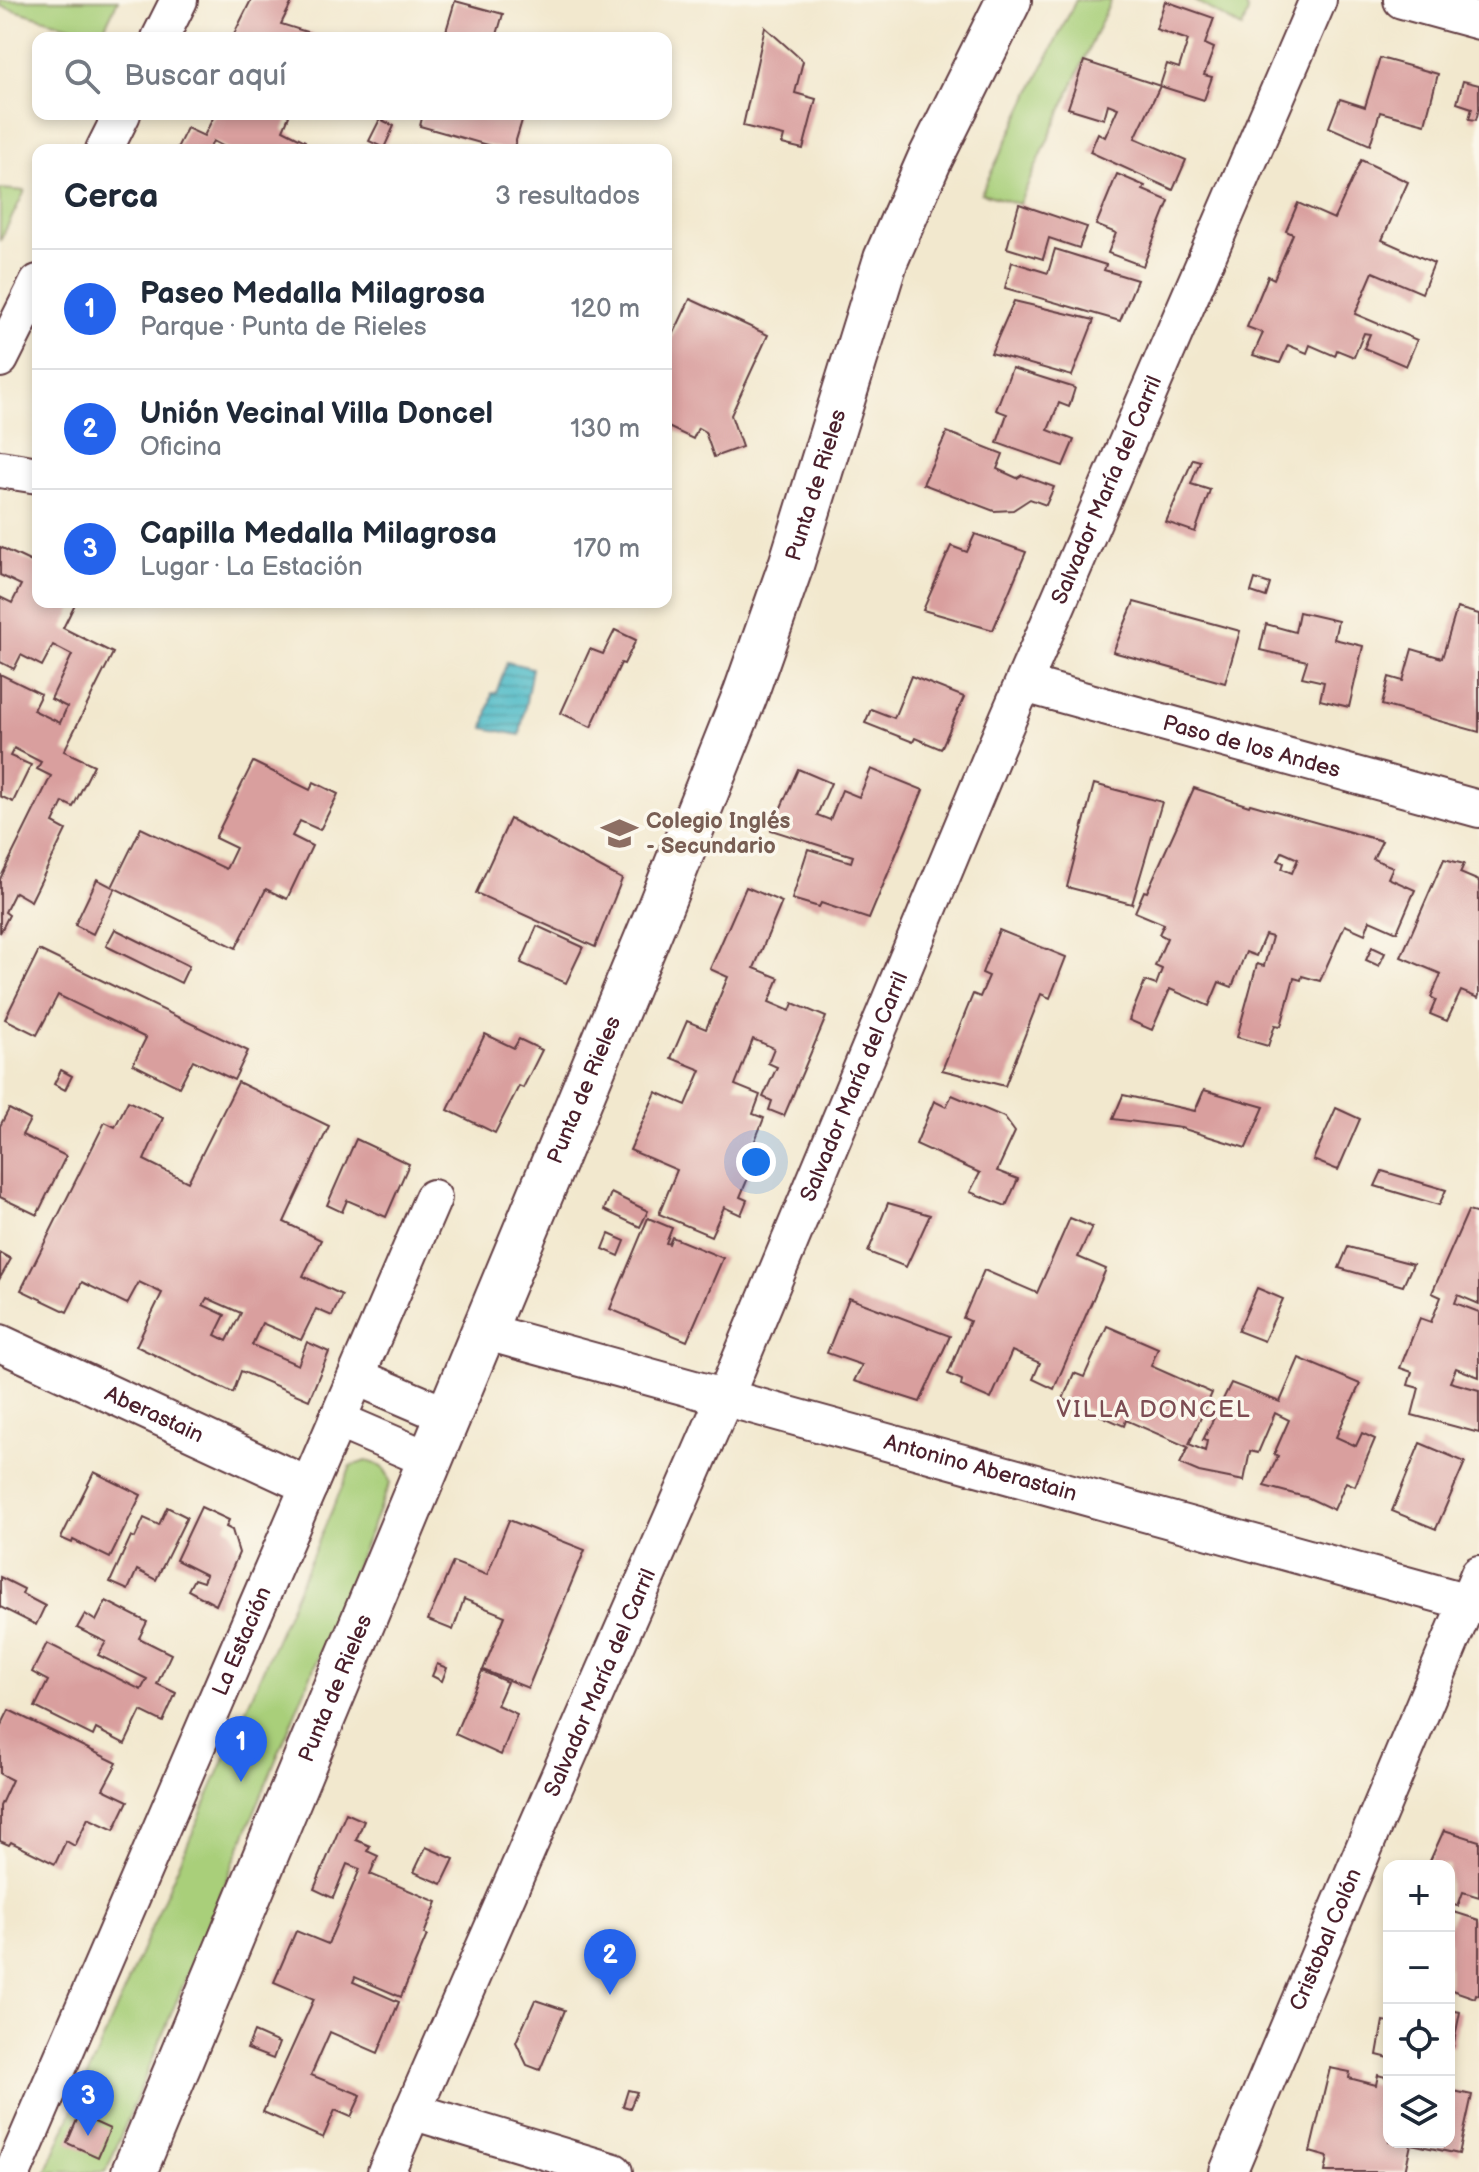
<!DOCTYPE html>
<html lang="es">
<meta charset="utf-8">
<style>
:root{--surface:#fff;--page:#f6f6f7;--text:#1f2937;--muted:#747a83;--line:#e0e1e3;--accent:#2563eb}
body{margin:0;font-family:"Balsamiq Sans",sans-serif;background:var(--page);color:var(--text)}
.controls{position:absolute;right:24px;bottom:24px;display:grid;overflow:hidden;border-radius:16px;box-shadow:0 4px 12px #0003}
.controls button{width:72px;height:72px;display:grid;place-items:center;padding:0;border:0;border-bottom:2px solid var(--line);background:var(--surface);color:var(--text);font:40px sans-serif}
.you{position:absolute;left:756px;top:1162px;width:28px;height:28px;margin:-20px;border:6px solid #fff;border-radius:50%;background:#1a73e8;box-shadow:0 0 0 12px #1a73e833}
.badge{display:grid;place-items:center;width:52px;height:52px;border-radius:50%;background:var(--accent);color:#fff;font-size:26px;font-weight:700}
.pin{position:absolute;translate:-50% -66px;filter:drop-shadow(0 2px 4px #0008)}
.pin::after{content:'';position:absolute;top:42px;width:28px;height:24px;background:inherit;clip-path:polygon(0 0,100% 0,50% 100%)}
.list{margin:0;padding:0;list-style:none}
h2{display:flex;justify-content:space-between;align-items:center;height:104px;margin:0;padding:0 32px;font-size:34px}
h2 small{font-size:26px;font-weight:400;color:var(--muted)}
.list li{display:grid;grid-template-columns:52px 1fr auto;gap:24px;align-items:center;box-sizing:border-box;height:120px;padding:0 32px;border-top:2px solid var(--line)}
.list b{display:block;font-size:30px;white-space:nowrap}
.list p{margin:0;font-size:26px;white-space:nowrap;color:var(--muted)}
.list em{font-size:26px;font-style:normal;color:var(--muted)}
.icon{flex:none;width:44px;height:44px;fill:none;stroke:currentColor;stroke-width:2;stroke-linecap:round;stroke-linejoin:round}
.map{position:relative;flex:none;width:1479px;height:2172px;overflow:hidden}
.search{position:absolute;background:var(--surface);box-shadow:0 4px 12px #0003;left:32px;top:32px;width:640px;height:88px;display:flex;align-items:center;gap:20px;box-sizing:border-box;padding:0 28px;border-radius:16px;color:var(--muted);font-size:30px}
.panel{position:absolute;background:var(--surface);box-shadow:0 4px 12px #0003;left:32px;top:144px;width:640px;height:464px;border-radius:16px}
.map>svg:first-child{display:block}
.green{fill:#a9cf7a;stroke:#7a7752;stroke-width:2}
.water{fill:url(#water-rules);stroke:#4b6c78;stroke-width:2}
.building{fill:#d99f9e;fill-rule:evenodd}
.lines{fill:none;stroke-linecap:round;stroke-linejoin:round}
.street-casing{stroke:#633d43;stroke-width:40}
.secondary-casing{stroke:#633d43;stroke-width:48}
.street{stroke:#fff;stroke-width:36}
.secondary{stroke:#fff;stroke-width:44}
.labels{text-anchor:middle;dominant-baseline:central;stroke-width:7;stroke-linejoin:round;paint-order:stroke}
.street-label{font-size:22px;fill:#4a1f2b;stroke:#fbf7ec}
.education-label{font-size:22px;font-weight:bold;fill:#785e54;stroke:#fbf7ec;text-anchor:start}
.neighbourhood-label{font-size:24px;letter-spacing:2px;fill:#7c4c53;stroke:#fbf7ec}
</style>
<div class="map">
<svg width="1479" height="2172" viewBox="0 0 1479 2172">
<defs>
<pattern id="water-rules" width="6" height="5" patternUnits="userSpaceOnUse" patternTransform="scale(2)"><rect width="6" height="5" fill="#4cb9c6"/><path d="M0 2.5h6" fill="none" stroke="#4196a1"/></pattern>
</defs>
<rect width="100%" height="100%" fill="#fbf7ec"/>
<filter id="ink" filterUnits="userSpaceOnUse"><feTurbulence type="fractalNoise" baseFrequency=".0125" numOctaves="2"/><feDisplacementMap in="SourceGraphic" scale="16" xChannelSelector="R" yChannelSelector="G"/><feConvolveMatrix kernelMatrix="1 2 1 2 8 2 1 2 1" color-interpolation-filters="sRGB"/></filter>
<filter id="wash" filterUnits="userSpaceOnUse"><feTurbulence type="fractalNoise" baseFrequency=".006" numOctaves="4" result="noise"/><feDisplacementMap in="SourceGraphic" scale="32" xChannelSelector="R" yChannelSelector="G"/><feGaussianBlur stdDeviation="1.8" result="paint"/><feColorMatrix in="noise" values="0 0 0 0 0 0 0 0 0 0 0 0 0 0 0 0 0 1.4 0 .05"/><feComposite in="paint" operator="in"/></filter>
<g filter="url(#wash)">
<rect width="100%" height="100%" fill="#f2e8ce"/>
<!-- green -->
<g class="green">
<path d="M0,0H118L101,35L0,6Z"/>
<path d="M1076,0H1111L1019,204L981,193Z"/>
<path d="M1194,0H1245L1248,12L1242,28Z"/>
<path d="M0,189L25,191L0,241Z"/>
<path d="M366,1461C380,1464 388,1469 390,1483L106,2172H46L351,1466Z"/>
</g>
<!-- water -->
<path class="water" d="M507,662L532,668L520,735L484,728L492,693H496Z"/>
<g id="blocks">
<!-- building -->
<g class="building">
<path d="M251,0H293L281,24L326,38H232Z"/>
<path d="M455,1L503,14L496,38H444Z"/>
<path d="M1165,1L1214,18L1205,44L1214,48L1204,75L1212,77L1204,100L1160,86L1135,138L1186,160L1173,190L1090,152L1098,133L1105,137L1118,108L1108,104L1104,119L1068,108L1084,61L1160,86L1167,64L1179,68L1188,40L1156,29Z"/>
<path d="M765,27L803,61L795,93L816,99L803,149L782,144L784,136L743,126Z"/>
<path d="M1380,58L1438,74L1425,124L1380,112L1370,145L1329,127L1340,99L1365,107Z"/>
<path d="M1463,81L1479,85V109L1476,120L1469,119L1472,108L1457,103Z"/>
<path d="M215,114H286L289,116L283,130L305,141L301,150H230L213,141L209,150H176L187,128L204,136Z"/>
<path d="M423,114H524L513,150H505L420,126Z"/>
<path d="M380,119L394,126L384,148L369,141Z"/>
<path d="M1361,160L1408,182L1382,240L1434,263L1422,293L1373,272L1355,314L1417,340L1406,366L1364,348L1370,334L1364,333L1354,357L1337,350L1335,356L1310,345L1307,353L1288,345L1280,363L1253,355L1263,333L1247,327L1268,276L1274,279L1293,234L1286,231L1298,203L1334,219Z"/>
<path d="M1117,174L1145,186L1143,190L1169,201L1143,266L1108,253L1116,233L1096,225Z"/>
<path d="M1019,204L1087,227L1079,248L1049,238L1043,259L1007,248Z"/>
<path d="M1055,249L1106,265L1104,270L1137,280L1120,321L1005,288L1012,262L1048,273Z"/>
<path d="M690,299L768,335L731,415L742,447L714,457L705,432L698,428L693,439L666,426V350Z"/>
<path d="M1014,301L1094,320L1072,376L991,353Z"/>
<path d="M1012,368L1075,388L1069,407L1059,403L1048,430L1074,440L1063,466L997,443L1007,414L996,410Z"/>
<path d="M947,432L1003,454L997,469L1017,478L1022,475L1054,487L1046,505L1030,499L1013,510L994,511L923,484Z"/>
<path d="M1193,459L1200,461L1191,484L1210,490L1195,532L1166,522Z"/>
<path d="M975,534L1026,552L993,630L923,610L951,546L967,552Z"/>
<path d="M0,547L38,565V602H76L63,628L113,653L64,751L94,765L73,807L63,802L53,823L66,830L31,901L15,892L5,912L9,915L0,933V879L51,776L37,769L41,762L14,748L10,756L31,765L13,802L0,796V674L41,694L33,710L60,723L67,707L51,699L72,655L53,645L42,666L21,655L14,669L0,662V597L12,603L21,585L0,575Z"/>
<path d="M1255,579L1270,584L1266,597L1251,592Z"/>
<path d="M1134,602L1240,631L1225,683L1113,652Z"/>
<path d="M1457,608L1479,614V732L1382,705L1389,677L1403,681L1412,649L1442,658Z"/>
<path d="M1299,612L1338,621L1334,639L1363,646L1349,707L1320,700L1324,682L1302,677L1307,661L1260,650L1266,624L1295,632Z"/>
<path d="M615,630L636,640L624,664L621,663L591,727L561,713L590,649L603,654Z"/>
<path d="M911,676L964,697L941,749L915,738L913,742L865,723L871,709L894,718Z"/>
<path d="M253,762L310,790L314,782L338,794L320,830L300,821L292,836L312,846L287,899L266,889L236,948L115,888L93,934L75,925L97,879L112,887L141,828L226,869L236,848L215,838Z"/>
<path d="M798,769L831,783L817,815L830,820L842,790L859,797L871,769L923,790L869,919L821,903L819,907L792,899L808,849L851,862L853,856L771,830Z"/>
<path d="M1094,784L1162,802L1132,904L1067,887Z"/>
<path d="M1194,788L1249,806L1250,804L1382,841L1373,859L1393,867L1388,878L1415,890L1397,932L1370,920L1365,934L1345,925L1320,981L1302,976L1301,980L1294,978L1281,1026L1275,1025L1268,1046L1237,1037L1257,964L1264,966L1272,937L1265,935L1256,956L1246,952L1232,987L1219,982L1209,1006L1170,989L1152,1030L1129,1020L1145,981L1156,985L1162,969L1155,966L1167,938L1159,934L1164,924L1135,912L1144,891L1147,892ZM1282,852L1298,859L1292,873L1282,869L1284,863L1278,860Z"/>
<path d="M510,819L622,879L595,947L476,893Z"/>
<path d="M1444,859L1464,864L1460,873L1479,881V995L1478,998L1461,991L1447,1021L1430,1014L1436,1000L1431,997L1441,974L1401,957Z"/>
<path d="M746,887L782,902L754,968L779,978L769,1002L790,1011L793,1003L826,1017L784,1116L769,1110L772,1101L763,1097L777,1067L768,1063L774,1048L753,1039L735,1085L760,1095L753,1114L764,1118L754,1143L761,1147L740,1197L747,1200L741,1215L724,1207L711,1236L659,1214L677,1170L630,1150L656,1092L686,1105L701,1070L671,1058L687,1021L706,1029L728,977L710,969Z"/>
<path d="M537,926L583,947L566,983L521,963Z"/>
<path d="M115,929L189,966L181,983L106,946Z"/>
<path d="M999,930L1066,957L1050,998L1041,994L1005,1086L942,1070L973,994L980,997L989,976L982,973Z"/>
<path d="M1372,947L1385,953L1379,966L1366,960Z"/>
<path d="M39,950L248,1051L234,1080L193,1060L179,1087L133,1064L146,1038L58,995L37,1035L5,1019Z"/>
<path d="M485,1034L514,1048L519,1039L542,1050L523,1088L519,1086L495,1133L448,1110Z"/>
<path d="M61,1070L72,1076L65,1090L54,1084Z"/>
<path d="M238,1082L329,1126L284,1222L321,1240L303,1276L342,1295L332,1316L316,1309L301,1340L262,1323L252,1345L298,1365L307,1342L329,1352L309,1400L241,1371L233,1393L136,1346L162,1293L139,1282L127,1304L82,1282L67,1312L21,1290L105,1122L115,1127L128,1101L163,1118L144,1160L188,1182ZM207,1298L241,1313L227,1341L215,1335L225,1315L203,1305Z"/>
<path d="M1204,1090L1264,1107L1246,1148L1181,1128L1113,1119L1123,1095L1195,1111Z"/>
<path d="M952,1095L1004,1117L1015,1132L997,1171L1018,1179L1006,1206L970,1192L980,1173L916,1144L934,1101L946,1107Z"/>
<path d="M1336,1108L1360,1119L1338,1170L1313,1160Z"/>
<path d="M9,1109L30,1120L22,1135L66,1156L37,1215L0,1197V1126Z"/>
<path d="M356,1139L409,1164L386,1217L347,1200L342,1212L327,1205Z"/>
<path d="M1382,1171L1446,1190L1439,1205L1375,1186Z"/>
<path d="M611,1193L648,1211L640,1227L604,1210Z"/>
<path d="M888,1203L930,1215L906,1267L868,1252Z"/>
<path d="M1468,1211L1479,1214V1304L1458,1295L1455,1303L1479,1312V1377L1456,1368L1450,1382L1479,1390V1433L1412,1415L1419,1388L1408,1385L1412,1372L1400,1368L1420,1318L1431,1322L1441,1297L1432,1293Z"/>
<path d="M648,1218L672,1228L666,1243L669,1244L672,1237L723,1258L687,1341L610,1309Z"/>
<path d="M1070,1218L1092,1227L1078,1257L1106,1269L1054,1389L1033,1379L1040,1363L1012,1351L991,1399L961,1386L962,1380L948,1374L970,1321L963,1318L984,1270L1037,1293Z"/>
<path d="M609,1234L625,1241L619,1256L603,1249Z"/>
<path d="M1348,1247L1413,1264L1403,1286L1339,1268Z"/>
<path d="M0,1253L11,1259L0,1278Z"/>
<path d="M1257,1288L1283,1299L1264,1341L1238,1331Z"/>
<path d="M849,1298L950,1336L920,1402L854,1381L862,1365L827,1353Z"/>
<path d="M1107,1326L1158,1348L1151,1366L1212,1393L1189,1444L1205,1451L1207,1441L1203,1440L1231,1383L1280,1402L1299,1358L1360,1384L1336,1437L1356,1446L1362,1433L1375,1439L1355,1486L1346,1482L1334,1510L1309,1498L1264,1486L1278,1456L1274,1454L1289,1420L1275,1413L1258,1453L1250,1451L1244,1481L1199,1472L1180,1464L1188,1447L1126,1420L1124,1426L1063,1399L1074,1373L1084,1377Z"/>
<path d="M1420,1443L1465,1462L1436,1529L1392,1511Z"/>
<path d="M94,1472L141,1495L110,1558L73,1540L72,1543L61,1538Z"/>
<path d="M167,1507L187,1517L156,1580L137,1570L128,1590L110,1582L131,1536L135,1538L144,1518L159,1525Z"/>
<path d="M201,1507L229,1520L226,1527L232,1530L239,1553L216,1605L188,1590L194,1579L203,1582L206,1575L176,1560Z"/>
<path d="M509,1520L585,1550L528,1688L483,1670L505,1616L464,1599L453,1630L428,1620L453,1562L487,1575Z"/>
<path d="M0,1577L24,1589L22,1594L45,1606L36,1625L0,1607Z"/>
<path d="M106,1601L147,1622L139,1638L171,1654L157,1684L176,1693L163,1722L141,1711L125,1744L96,1729L93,1736L35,1707L48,1681L32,1672L47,1643L141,1690L147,1679L98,1655L106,1642L77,1628L85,1614L96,1621Z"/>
<path d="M437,1664L447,1668L442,1681L432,1676Z"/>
<path d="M482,1671L507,1682L497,1705L517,1714L501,1755L455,1734Z"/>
<path d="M9,1710L117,1763L103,1789L128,1801L114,1830L88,1818L75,1846L66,1841L55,1864L11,1842L9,1845L0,1841V1806L12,1780L0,1774V1728Z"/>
<path d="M346,1813L364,1821L356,1840L370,1846L367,1851L378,1856L370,1874L437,1902L424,1934L427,1935L401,1997L355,1977L353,1982L399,2002L378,2053L330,2032L311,2075L361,2095L351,2117L335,2110L323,2138L263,2112L314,1999L274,1982L296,1931L328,1944L360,1869L347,1864L333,1898L314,1889Z"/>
<path d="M1444,1830L1479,1841V1897L1463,1892L1458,1906L1449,1903V1866L1429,1863Z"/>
<path d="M426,1847L454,1859L442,1884L414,1872Z"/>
<path d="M1454,1912L1479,1920V1995L1476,1994L1475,1998L1449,1989V1926Z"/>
<path d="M535,2000L565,2010L540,2070L527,2065L516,2042Z"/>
<path d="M1449,2010L1460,2012L1453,2047L1449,2046Z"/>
<path d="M1383,2021L1389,2022V2058L1377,2055Z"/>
<path d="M254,2032L279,2043L273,2059L247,2049Z"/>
<path d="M1330,2068L1350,2072L1349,2078L1376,2085L1378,2075L1389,2078V2142H1449V2090L1472,2095L1459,2154L1411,2144L1405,2172H1325L1328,2157L1310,2152Z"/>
<path d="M628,2090L637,2092L630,2108L623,2106Z"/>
<path d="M79,2115L110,2129L98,2157L67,2143Z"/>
</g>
</g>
</g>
<g filter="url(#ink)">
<use href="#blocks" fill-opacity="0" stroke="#633d43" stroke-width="2"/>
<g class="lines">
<defs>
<g id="street">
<path d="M1402,0L1479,21"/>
<path d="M160,38L179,0"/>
<path d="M104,150L122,114"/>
<path d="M0,359L38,283"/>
<path d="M0,469L38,475"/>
<path id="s1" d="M1024,684L1479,809"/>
<path id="s2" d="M483,1331L1479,1605"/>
<path id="s3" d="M0,1343L309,1486"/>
<path d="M357,1377L448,1416"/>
<path d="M337,1420L430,1460"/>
<path d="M412,2111L614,2172"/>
<path id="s4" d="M13,2172L433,1198"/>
<path id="s5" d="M386,2172L725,1397L994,751L1318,0"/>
<path id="s6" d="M1228,2172L1479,1574"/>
</g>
<g id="secondary">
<path id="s7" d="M134,2172L658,912L745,695L791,565L886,259L929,161L1009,0"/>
</g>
</defs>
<!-- street casing -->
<use href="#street" class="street-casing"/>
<!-- secondary casing -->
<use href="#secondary" class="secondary-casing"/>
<!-- street -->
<use href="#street" class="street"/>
<!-- secondary -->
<use href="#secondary" class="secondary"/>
</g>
</g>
<!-- icons -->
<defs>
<symbol id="school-bare" viewBox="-9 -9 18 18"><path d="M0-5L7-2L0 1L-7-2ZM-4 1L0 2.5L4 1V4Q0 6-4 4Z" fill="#8d6e63" stroke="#fbf7ec" stroke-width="2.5" paint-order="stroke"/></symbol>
</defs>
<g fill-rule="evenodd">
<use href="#school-bare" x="594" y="808" width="51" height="51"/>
</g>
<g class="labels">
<!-- street labels -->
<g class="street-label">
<text stroke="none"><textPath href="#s7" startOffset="1820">Punta de Rieles</textPath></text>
<text stroke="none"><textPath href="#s5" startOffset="1830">Salvador María del Carril</textPath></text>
<text stroke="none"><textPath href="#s1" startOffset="236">Paso de los Andes</textPath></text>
<text stroke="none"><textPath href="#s5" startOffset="1182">Salvador María del Carril</textPath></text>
<text stroke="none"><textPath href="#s7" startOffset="1172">Punta de Rieles</textPath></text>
<text stroke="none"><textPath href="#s3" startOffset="170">Aberastain</textPath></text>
<text stroke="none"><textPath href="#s2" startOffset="516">Antonino Aberastain</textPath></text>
<text stroke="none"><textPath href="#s4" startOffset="578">La Estación</textPath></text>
<text stroke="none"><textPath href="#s5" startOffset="534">Salvador María del Carril</textPath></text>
<text stroke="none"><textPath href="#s7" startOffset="524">Punta de Rieles</textPath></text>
<text stroke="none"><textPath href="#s6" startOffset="252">Cristobal Colón</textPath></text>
</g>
<!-- education labels -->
<g class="education-label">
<text x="646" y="821">Colegio Inglés<tspan x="646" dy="25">- Secundario</tspan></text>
</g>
<!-- neighbourhood labels -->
<g class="neighbourhood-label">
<text x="1154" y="1409">VILLA DONCEL</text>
</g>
</g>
</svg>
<div class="controls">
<button>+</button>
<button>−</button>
<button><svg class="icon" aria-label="locate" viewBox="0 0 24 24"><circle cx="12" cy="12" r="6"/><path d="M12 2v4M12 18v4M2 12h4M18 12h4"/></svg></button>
<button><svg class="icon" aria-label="layers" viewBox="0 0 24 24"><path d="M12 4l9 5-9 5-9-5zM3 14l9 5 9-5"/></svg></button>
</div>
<div class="you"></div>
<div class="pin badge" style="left:241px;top:1782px">1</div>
<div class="pin badge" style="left:610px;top:1995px">2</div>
<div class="pin badge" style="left:88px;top:2136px">3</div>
<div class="search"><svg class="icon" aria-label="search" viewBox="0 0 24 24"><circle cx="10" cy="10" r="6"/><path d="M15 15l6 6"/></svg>Buscar aquí</div>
<section class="panel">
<h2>Cerca<small>3 resultados</small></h2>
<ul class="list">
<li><span class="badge">1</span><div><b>Paseo Medalla Milagrosa</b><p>Parque · Punta de Rieles</p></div><em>120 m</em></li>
<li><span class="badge">2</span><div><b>Unión Vecinal Villa Doncel</b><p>Oficina</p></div><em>130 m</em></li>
<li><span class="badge">3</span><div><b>Capilla Medalla Milagrosa</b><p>Lugar · La Estación</p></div><em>170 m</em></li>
</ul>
</section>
</div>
